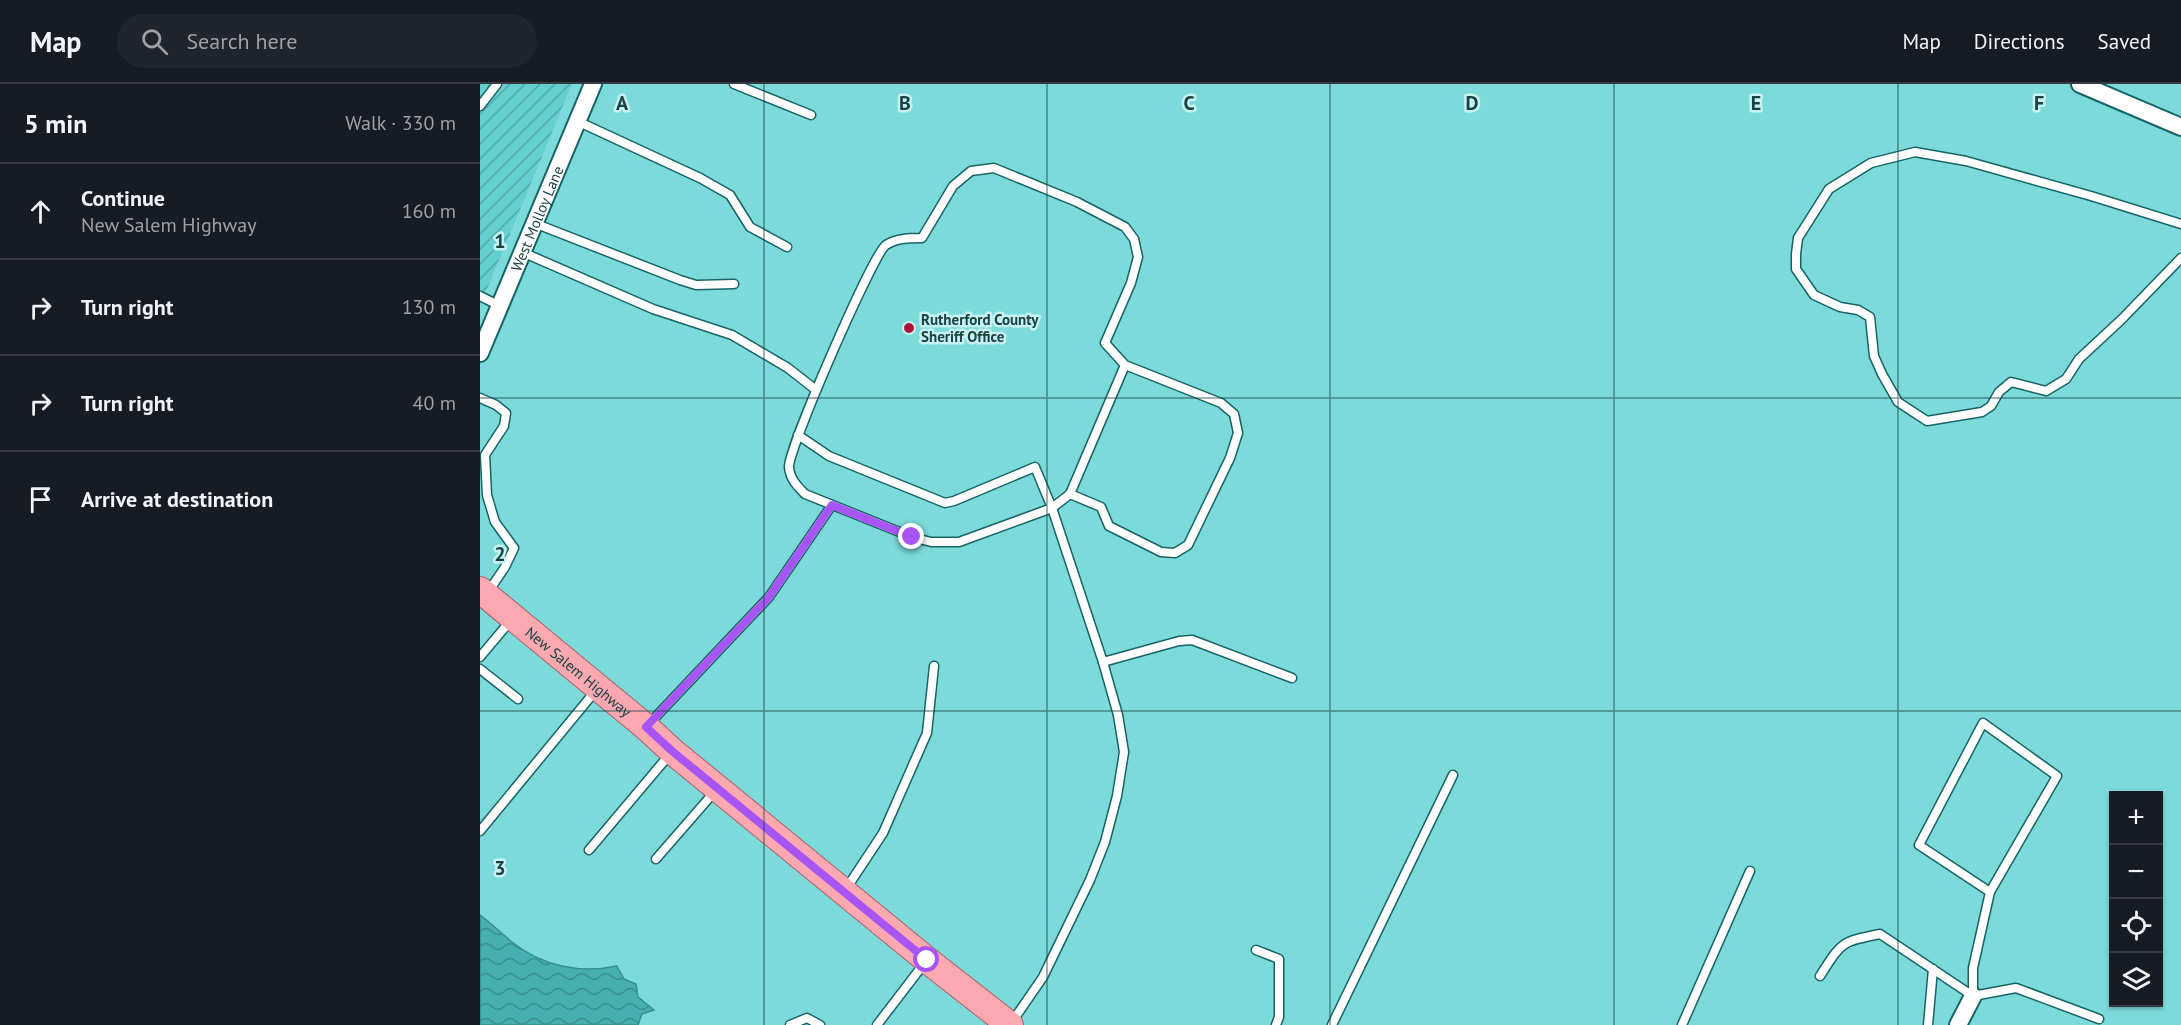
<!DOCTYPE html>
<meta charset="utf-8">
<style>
:root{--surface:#171b24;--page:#20242c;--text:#f1f3f6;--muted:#9ea1a6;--line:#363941}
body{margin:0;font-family:"PT Sans",sans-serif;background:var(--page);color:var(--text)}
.controls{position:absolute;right:18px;bottom:18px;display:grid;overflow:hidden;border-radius:0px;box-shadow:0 2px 4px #0004}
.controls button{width:54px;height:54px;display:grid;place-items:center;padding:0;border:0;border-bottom:2px solid var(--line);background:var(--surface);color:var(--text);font:30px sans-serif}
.stop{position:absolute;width:18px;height:18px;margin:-14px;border:4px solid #a855f7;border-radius:50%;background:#fff}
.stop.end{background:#a855f7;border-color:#fff;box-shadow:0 2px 6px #0008}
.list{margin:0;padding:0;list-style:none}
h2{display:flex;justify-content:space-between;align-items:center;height:78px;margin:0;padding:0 24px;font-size:26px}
h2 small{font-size:20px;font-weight:400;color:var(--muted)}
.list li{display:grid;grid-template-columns:39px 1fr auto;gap:18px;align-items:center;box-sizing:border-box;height:96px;padding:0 24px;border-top:2px solid var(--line)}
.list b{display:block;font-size:22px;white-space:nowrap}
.list p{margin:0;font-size:20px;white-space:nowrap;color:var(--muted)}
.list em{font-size:20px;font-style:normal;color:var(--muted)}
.icon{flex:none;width:33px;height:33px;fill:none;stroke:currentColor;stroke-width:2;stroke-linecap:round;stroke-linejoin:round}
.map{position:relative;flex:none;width:1701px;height:941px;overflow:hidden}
header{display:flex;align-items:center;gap:36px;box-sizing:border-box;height:84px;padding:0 30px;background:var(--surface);border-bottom:2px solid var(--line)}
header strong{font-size:28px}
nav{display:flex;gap:33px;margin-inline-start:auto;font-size:21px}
.search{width:420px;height:54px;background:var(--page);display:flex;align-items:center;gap:15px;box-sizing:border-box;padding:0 21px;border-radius:33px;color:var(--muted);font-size:22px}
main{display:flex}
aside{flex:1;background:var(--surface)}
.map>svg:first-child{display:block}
.industrial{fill:url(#industrial-furrows)}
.water{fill:url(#water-waves);stroke:#398e8f;stroke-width:1.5}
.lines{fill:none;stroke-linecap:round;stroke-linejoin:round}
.lane-casing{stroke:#166465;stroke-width:11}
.street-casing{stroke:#166465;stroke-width:20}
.primary-casing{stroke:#ac5f68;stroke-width:28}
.lane{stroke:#fff;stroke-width:8}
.street{stroke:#fff;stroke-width:16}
.primary{stroke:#fca8b1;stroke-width:26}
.route{stroke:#a855f7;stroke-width:8}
.grid{fill:none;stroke:#1a4242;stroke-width:1.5;stroke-opacity:0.55}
.poi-dot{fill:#aa1438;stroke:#c7f2f2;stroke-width:2}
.labels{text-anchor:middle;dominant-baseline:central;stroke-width:5;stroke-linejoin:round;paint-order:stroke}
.street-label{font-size:15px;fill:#1a4242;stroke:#c7f2f2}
.poi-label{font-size:15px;font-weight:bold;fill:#1a4242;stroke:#c7f2f2;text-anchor:start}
.grid-label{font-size:20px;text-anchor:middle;font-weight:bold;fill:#1a4242;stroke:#c7f2f2;stroke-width:5;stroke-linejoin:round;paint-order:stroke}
</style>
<header>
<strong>Map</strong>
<div class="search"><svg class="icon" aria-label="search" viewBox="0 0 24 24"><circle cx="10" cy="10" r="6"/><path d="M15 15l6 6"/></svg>Search here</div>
<nav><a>Map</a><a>Directions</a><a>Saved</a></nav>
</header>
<main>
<aside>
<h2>5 min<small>Walk · 330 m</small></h2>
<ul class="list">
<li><svg class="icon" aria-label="ahead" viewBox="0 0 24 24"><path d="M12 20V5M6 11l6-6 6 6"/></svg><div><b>Continue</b><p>New Salem Highway</p></div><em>160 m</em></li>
<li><svg class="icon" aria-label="right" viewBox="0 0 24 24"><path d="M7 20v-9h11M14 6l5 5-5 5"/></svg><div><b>Turn right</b></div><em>130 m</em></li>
<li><svg class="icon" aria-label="right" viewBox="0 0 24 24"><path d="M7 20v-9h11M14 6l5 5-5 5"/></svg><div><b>Turn right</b></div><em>40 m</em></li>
<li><svg class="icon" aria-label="arrive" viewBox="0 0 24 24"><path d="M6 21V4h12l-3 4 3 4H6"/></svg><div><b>Arrive at destination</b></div></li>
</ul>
</aside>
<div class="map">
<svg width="1701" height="941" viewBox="0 0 1701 941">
<defs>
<pattern id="industrial-furrows" width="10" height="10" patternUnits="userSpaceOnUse" patternTransform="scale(1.5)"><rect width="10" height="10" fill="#64cfcf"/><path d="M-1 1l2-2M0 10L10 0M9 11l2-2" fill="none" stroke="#52aaaa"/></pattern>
<pattern id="water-waves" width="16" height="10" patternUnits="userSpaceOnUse" patternTransform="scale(1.5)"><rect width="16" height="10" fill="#46afb0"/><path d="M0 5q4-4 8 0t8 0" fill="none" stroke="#3a9091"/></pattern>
</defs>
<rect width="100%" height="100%" fill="#7ddada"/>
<!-- industrial -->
<path class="industrial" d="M0,0H92L0,222Z"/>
<!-- water -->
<path class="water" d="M0,831C11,839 21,849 32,858C62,882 100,890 137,882L144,895L156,900L158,913L174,926L162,930L158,941H0Z"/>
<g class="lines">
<defs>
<g id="lane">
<path d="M254,0L331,31"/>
<path d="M0,22L17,0"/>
<path d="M97,37L220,94L250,111L270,143L307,163"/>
<path d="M54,139L200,196L216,201L254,200"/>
<path d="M1701,140L1611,112L1486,77L1435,68L1391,79L1349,105L1318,154L1316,170V185L1334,211L1360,223L1378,226L1390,233L1394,272L1402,290L1418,318L1447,337L1502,328L1511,322L1519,308L1531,298L1566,307L1586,295L1599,275L1642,235L1701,174"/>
<path d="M42,168L173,225L252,251L308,284L336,306"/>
<path d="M0,212L20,222"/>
<path d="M0,314L16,321L26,329L24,342L5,371L7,411L15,438L34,464L25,483L8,508"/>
<path d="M318,351L349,372L465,419L474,417L555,383L572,424L590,410"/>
<path d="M0,573L31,536"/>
<path d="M623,578L699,557L712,556L812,594"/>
<path d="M0,585L38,615"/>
<path d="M168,641L289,513L352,421"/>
<path d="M0,747L117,605"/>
<path d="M109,766L190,670"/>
<path d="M176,775L236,706"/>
<path d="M366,805L403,749L447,649L454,582"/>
<path d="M776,866L799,875V933L796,941"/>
<path d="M1340,892C1362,858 1360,858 1400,850L1493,912L1536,904L1619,935"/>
<path d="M1493,912V884L1510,808L1577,692L1503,639L1439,761L1510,808"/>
<path d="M532,938L563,893L610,796L625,758L637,712L644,668L638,631L623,578L572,424L479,458H451L432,453L325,410C317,402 310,395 309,383C308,365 394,168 406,161C417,154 430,154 442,154L473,102L491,87L514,84L597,118L645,143L654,155L658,173L651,199L625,259L645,281L741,319L754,330L758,349L750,374L708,461L695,469L681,468L629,442L621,423L590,410L645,281"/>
<path d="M310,941L327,934L340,941"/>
<path d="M397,941L446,877"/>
<path d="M852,941L973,691"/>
<path d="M1202,941L1270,787"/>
<path d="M1448,941L1453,885"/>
</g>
<g id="street">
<path d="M1600,0L1701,43"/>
<path id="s1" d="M0,269L113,0"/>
<path d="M1478,941L1493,912"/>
</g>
<g id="primary">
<path id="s2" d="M0,506L166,643L192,667L447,876L530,941"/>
</g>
</defs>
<!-- lane casing -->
<use href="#lane" class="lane-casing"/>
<!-- street casing -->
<use href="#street" class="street-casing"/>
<!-- primary casing -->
<use href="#primary" class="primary-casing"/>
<!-- lane -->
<use href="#lane" class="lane"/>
<!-- street -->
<use href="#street" class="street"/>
<!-- primary -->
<use href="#primary" class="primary"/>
</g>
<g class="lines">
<!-- route -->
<path class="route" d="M432,453L352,421L289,513L166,643L192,667L447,876"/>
</g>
<!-- grid -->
<path class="grid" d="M284,0V941M567,0V941M850,0V941M1134,0V941M1418,0V941M0,314H1701M0,627H1701"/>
<!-- markers -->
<circle class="poi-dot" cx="429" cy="244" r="6"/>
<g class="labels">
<!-- street labels -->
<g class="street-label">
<text stroke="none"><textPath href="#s1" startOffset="146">West Molloy Lane</textPath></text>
<text stroke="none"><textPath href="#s2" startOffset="128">New Salem Highway</textPath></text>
</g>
<!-- poi labels -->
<g class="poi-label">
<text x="441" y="235">Rutherford County<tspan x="441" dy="17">Sheriff Office</tspan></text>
</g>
</g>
<g class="grid-label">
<text x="142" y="26">A</text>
<text x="425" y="26">B</text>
<text x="709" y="26">C</text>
<text x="992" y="26">D</text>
<text x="1276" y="26">E</text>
<text x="1559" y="26">F</text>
<text x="20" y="164">1</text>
<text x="20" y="477">2</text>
<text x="20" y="791">3</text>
</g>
</svg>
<div class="controls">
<button>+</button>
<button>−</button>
<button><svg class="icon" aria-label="locate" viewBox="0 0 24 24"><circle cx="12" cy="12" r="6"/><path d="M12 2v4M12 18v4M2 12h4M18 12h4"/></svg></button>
<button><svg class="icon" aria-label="layers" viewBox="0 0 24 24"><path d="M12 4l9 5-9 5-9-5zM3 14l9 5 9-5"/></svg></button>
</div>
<div class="stop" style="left:447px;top:876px"></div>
<div class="stop end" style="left:432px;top:453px"></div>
</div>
</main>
